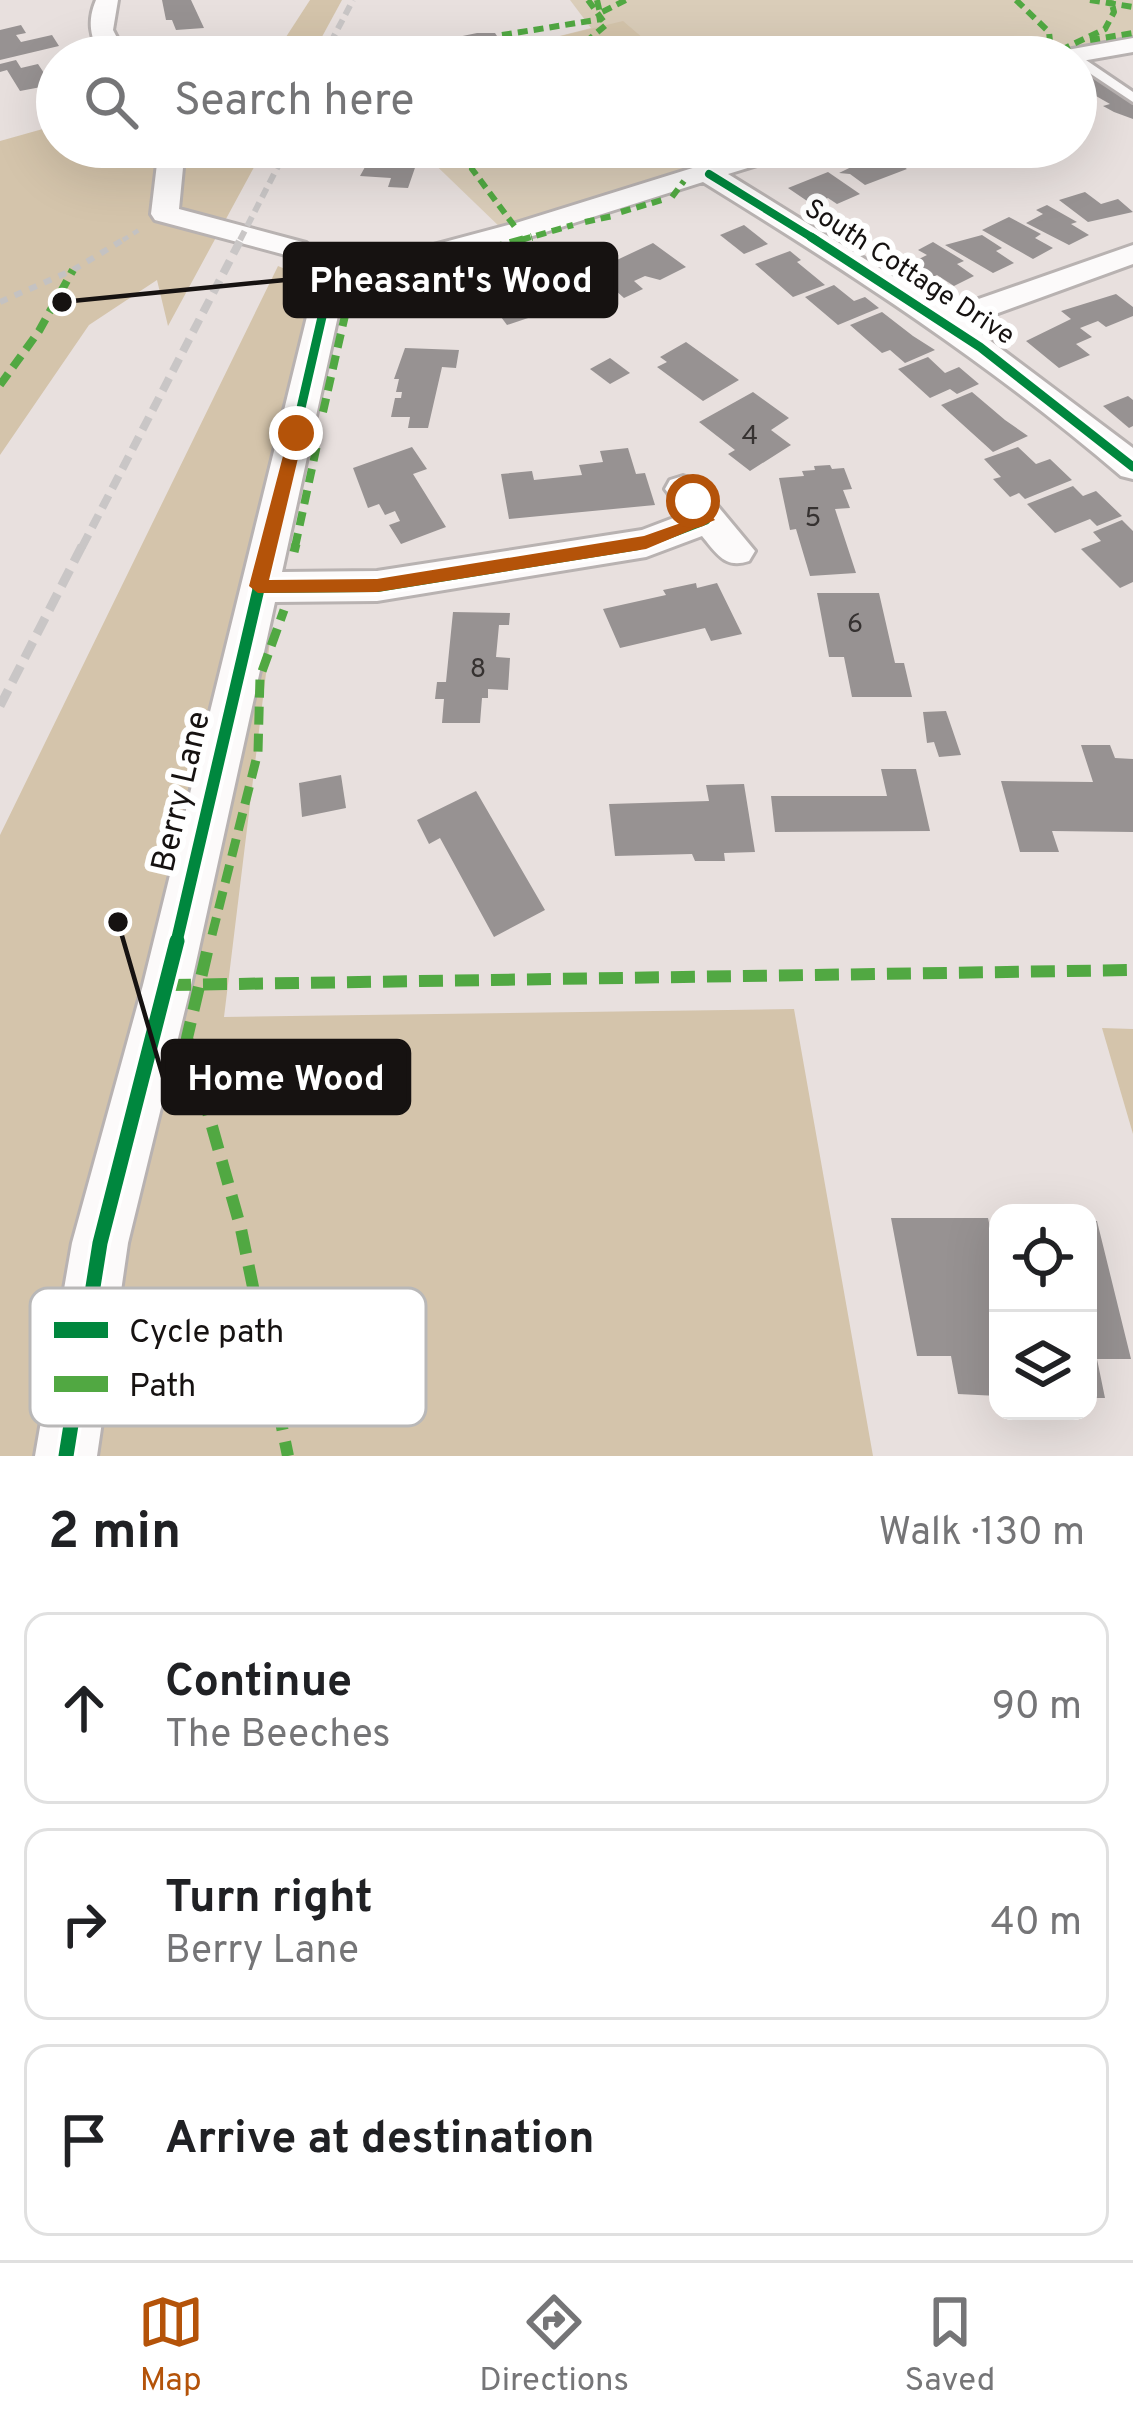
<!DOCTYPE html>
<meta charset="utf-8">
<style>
:root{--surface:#fff;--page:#f6f6f6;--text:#202124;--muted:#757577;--line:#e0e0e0;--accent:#b45309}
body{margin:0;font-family:Overpass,sans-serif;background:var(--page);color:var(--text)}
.controls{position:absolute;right:36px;bottom:36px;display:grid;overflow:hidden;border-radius:24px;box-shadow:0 12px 48px #0002}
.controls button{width:108px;height:108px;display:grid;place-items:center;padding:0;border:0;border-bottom:3px solid var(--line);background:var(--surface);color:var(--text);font:60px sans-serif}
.stop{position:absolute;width:36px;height:36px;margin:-27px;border:9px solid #b45309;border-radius:50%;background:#fff}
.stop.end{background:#b45309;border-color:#fff;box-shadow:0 3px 12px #0008}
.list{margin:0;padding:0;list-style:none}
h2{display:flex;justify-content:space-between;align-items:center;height:156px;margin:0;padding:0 48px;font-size:51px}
h2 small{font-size:39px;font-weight:400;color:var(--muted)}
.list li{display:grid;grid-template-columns:78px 1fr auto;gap:36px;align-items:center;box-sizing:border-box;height:192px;margin:0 24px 24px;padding:0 24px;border:3px solid var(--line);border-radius:24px}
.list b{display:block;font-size:45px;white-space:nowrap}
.list p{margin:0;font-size:39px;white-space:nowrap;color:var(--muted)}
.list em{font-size:39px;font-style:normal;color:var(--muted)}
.icon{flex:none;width:66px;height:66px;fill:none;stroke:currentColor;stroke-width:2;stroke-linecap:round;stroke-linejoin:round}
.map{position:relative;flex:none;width:1133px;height:1456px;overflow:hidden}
.search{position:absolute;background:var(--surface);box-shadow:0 12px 48px #0002;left:36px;right:36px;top:36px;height:132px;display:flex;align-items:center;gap:30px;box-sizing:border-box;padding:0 42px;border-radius:66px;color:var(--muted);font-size:45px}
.sheet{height:804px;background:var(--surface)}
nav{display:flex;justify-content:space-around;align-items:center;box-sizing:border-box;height:168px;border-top:3px solid var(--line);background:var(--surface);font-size:33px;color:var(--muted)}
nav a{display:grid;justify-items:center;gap:6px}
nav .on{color:var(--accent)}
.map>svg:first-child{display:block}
.green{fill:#dacdb9}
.forest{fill:#d4c4ab}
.building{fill:#979292}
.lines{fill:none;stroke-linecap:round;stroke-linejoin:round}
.service-casing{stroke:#b8b2b1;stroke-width:6}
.minor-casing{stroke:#b8b2b1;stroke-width:6}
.path-far1{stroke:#c4c2c2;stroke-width:4.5;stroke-dasharray:6 6;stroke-linecap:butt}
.path{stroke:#c4c2c2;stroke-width:6;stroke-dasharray:8 8;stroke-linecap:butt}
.service{fill:#fcfafa;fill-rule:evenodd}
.minor{fill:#fcfafa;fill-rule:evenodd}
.rail-far2{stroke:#c9c6c6;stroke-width:6;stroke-dasharray:10 6;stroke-linecap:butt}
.rail-far1{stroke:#c9c6c6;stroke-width:8;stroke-dasharray:14 8;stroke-linecap:butt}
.rail{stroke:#c9c6c6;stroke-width:9;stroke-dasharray:18 9;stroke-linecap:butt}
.quiet-far3{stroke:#51a842;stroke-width:6;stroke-dasharray:10 6;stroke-linecap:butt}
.quiet-far2{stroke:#51a842;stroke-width:8;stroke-dasharray:14 8;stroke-linecap:butt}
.quiet-far1{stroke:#51a842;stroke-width:9;stroke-dasharray:18 9;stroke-linecap:butt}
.quiet{stroke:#51a842;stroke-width:12;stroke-dasharray:24 12;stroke-linecap:butt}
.cycleway-far3-casing{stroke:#fff;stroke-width:12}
.cycleway-far2-casing{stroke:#fff;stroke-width:15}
.cycleway-far1-casing{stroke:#fff;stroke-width:20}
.cycleway-casing{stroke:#fff;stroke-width:22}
.cycleway-far3{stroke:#00873e;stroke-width:8}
.cycleway-far2{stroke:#00873e;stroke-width:9}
.cycleway-far1{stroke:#00873e;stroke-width:12}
.cycleway{stroke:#00873e;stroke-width:15}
.route{fill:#b45309}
.labels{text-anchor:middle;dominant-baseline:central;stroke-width:12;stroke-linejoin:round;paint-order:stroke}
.far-street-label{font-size:27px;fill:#161211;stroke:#fff}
.number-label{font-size:27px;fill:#363231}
.street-label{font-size:33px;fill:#161211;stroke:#fff}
.key{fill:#fff;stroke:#b9b8b8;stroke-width:3}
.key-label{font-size:33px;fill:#161211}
.leader{fill:none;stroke:#161211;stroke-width:4.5}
.callout-dot{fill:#161211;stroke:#fff;stroke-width:4.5}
.callout{fill:#161211;stroke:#161211;stroke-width:4.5}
.callout-label{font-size:36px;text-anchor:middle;font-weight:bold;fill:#fff}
</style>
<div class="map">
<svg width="1133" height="1456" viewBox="0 0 1133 1456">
<rect width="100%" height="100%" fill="#e8e0de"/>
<!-- green -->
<g class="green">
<path d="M570,0H1133V38L1059,57H540L528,44L591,28Z"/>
<path d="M431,147H768L503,230L420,150Z"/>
</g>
<!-- forest -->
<g class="forest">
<path d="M310,0H342L311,57H273Z"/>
<path d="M623,21L665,57H540L528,44Z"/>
<path d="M57,125V147H265L168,326L157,280L89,325L0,455V141Z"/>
<path d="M278,266L314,281L224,1017L794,1009L873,1456H0V835Z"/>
<path d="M1102,1028L1133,1029V1134Z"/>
</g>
<!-- building -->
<g class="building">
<path d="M162,0H191L204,28L176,30L172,20H166Z"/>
<path d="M21,25L26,33L16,35L21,42L52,35L59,46L0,60V30Z"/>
<path d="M477,33H495L503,45L461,54L463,57H431L424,44Z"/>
<path d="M16,60L21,68L38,64L46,76L57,73V84L20,91L7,70L0,72V64Z"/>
<path d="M1076,67L1133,104V119L1114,112L1103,106L1110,104L1089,92L1076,96Z"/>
<path d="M903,147H947L959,162L922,166Z"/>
<path d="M348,150L417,162L408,188L388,187L391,178L360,176L365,167L357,166L359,161L344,160Z"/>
<path d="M882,152L907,169L865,185L850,174L839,173Z"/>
<path d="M828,172L860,194L837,204L828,198L813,205L788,188Z"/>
<path d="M1085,192L1101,204L1118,199L1133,212L1088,222L1059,200Z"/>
<path d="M1047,205L1077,222L1071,224L1089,235L1069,245L1026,223L1043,214L1036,210Z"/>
<path d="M1009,217L1041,234L1035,238L1053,248L1033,259L982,230Z"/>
<path d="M744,225L768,244L744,254L720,235Z"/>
<path d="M982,235L1002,248L996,251L1014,263L993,273L945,245Z"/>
<path d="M933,242L964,261L957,264L974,276L954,286L937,275L924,281L903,267L927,255L918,250Z"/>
<path d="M653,243L686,267L660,280L645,276L634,281L643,289L624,298L614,289L592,300L570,282Z"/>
<path d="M790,251L801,260L797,262L825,285L793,297L755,264Z"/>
<path d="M551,276L573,303L507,325L492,305L501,302L495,294Z"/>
<path d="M834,285L854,301L865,297L879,308L838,325L805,297Z"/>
<path d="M1116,294L1133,307V316L1106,327L1098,321L1080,328L1092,337L1076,344L1090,355L1059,368L1026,341L1071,319L1061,311Z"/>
<path d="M882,312L913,336L935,350L905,363L890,350L882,353L850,325Z"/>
<path d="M686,342L739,380L703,401L657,367L667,362L660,357Z"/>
<path d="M405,348L459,350L456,368L442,367L428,428H408L410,417H391L395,398H401L402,392H396L399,379H394Z"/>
<path d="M928,357L945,373L959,367L979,384L957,394L950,389L930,398L898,369Z"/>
<path d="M610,358L630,373L610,384L590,369Z"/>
<path d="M753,392L789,418L771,430L791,445L750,471L728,454L735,450L699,422Z"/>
<path d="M972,392L1005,420L1028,436L993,452L941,405Z"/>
<path d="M1128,396L1133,400V426L1129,428L1103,406Z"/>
<path d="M412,447L427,469L413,474L446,527L401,544L389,525L400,521L395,511L385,515L379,504L368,508L353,468Z"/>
<path d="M1018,447L1036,464L1050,459L1072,480L1025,499L1019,493L1010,497L993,479L1001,477L984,459Z"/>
<path d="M628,448L636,474L645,473L655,505L509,519L501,474L532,471L534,480L582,475L579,465L603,462L600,451Z"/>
<path d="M830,465L832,469L844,468L852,489L843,490L850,508L835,509L856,573L810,576L796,529L790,530L779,478L804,476L802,471L815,470L814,466Z"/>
<path d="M1073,486L1083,496L1096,491L1122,516L1097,526L1090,519L1055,533L1027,504Z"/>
<path d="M1122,520L1133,531V582L1120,588L1081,549L1101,541L1093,532Z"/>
<path d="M696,583L697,588L717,583L742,634L711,641L705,628L620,648L603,609L666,595L663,590Z"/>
<path d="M817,593H879L895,663H904L912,697H852L844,657H829Z"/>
<path d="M453,612L510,613L509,625H499L496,657L510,658L508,690L488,689V698H482L480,723H442L444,699H435L437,682H446Z"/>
<path d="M946,711L961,755L939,757L934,742L927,743L923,712Z"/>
<path d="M1081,745H1110L1115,758L1133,759V832L1052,831L1059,852H1020L1001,781L1093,782Z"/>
<path d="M881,769H916L930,831L775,832L771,796H887Z"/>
<path d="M341,775L346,808L302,817L299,783Z"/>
<path d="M744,784L755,852L724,853L725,861H695L692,854L615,856L609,804L709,801L706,785Z"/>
<path d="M476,791L545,910L494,937L440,838L429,844L417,820Z"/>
<path d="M891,1218H988L998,1264V1396L958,1394L951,1356H917Z"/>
<path d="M1088,1221H1097L1131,1359H1097L1105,1398H1088Z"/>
</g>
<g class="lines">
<defs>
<path id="service" d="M1072,56H1080L1133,92V102L1076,64V57Z"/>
<g id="minor">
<path d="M96,0H118L113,30L127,57H102C90,38 87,21 96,0Z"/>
<path d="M1133,38V52L1076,62V57H1055L1067,50Z"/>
<path d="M159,147H185L179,209L306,243L336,271L516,223L760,147H800L796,153L728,174L947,310L1133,245V264L968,324L1133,448V479L1121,476C991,364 849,272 703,182L536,235L344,288L282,572L377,571L642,530L684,514L665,489L670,480L683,476L696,480L755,551L749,561C725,569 717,554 702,536L646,557L377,601L275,602L191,985L128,1243L97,1456H35L72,1243L143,985L315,284L286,255L155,220L151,214Z"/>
</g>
</defs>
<!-- service casing -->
<use href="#service" class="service-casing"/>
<!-- minor casing -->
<use href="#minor" class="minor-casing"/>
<!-- path-far1 -->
<path class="path-far1" d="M123,240L142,228"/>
<!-- path -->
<path class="path" d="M0,302L73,270L128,237"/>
<!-- service -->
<use href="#service" class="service"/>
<!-- minor -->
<use href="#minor" class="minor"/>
<!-- rail-far2 -->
<g class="rail-far2">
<path d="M323,57L353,0"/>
<path d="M240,240L288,147"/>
</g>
<!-- rail-far1 -->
<path class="rail-far1" d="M82,547L242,237"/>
<!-- rail -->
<path class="rail" d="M0,706L83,544"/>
<!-- quiet-far3 -->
<g class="quiet-far3">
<path d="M588,0L606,25L588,40L615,57"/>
<path d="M597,0L600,13L626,0"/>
<path d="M1016,0L1049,32L1051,50L1046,57"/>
<path d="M1090,0L1133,7"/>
<path d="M502,35L602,19"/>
<path d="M1090,40L1133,33"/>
<path d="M1046,57L1105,29L1114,12L1111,0"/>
<path d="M499,147L472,169L518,231"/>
<path d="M672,197L684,181"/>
<path d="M621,212L662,200"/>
<path d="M585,222L613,216"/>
<path d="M521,240L573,225"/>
</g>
<!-- quiet-far2 -->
<g class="quiet-far2">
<path d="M383,279L532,237"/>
<path d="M330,282L362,296"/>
<path d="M0,385L39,331L73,270"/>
<path d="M323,412L346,311"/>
<path d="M295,547L317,445"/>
</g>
<!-- quiet-far1 -->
<g class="quiet-far1">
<path d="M294,552L296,544"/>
<path d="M212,935L258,752L260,677L284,610"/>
</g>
<!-- quiet -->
<g class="quiet">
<path d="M207,952L187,1038L241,1229L288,1456"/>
<path d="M167,985L1133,970"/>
</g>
<defs>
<path id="cycleway-far3" d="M709,174L816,240"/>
<g id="cycleway-far2">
<path d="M811,237L980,347L1133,467"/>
<path d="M269,547L330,282"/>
<path d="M620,547L646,543L706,520"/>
</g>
<g id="cycleway-far1">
<path d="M258,587L377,586L638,544"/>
<path d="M176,944L269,544"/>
</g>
<path id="cycleway" d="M66,1456L100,1243L177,941"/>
</defs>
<!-- cycleway-far3 casing -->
<use href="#cycleway-far3" class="cycleway-far3-casing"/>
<!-- cycleway-far2 casing -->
<use href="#cycleway-far2" class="cycleway-far2-casing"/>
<!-- cycleway-far1 casing -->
<use href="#cycleway-far1" class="cycleway-far1-casing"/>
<!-- cycleway casing -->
<use href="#cycleway" class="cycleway-casing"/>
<!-- cycleway-far3 -->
<use href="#cycleway-far3" class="cycleway-far3"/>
<!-- cycleway-far2 -->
<use href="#cycleway-far2" class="cycleway-far2"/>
<!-- cycleway-far1 -->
<use href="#cycleway-far1" class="cycleway-far1"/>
<!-- cycleway -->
<use href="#cycleway" class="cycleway"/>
</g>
<!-- route -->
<path class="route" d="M296,427L304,433L269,580L377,579L644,536L695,518L684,501L693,495L715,520L646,549L377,592L258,593L249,586L289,433Z"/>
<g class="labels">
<!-- far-street labels -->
<g class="far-street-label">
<text transform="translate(909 273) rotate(33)">South Cottage Drive</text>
</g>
<!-- number labels -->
<g class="number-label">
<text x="750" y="437">4</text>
<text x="813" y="519">5</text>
<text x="855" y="625">6</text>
<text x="478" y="670">8</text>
</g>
<!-- street labels -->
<g class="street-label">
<text transform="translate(183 792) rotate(-77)">Berry Lane</text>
</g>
</g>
<!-- legend -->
<rect x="30" y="1288" width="396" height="138" rx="18" class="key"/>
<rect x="54" y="1322" width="54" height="16" fill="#00873e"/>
<rect x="54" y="1376" width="54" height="16" fill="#51a842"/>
<g class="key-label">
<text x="129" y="1342">Cycle path</text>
<text x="129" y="1396">Path</text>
</g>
<!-- callouts -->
<path class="leader" d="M62 302L285 280M118 922L163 1077"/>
<g class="callout-dot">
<circle cx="62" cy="302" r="12"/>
<circle cx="118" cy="922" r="12"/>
</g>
<g class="callout">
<rect x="285" y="244" width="331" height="72" rx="12"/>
<rect x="163" y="1041" width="246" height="72" rx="12"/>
</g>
<g class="callout-label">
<text x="451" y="292">Pheasant's Wood</text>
<text x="286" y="1090">Home Wood</text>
</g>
</svg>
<div class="controls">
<button><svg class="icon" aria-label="locate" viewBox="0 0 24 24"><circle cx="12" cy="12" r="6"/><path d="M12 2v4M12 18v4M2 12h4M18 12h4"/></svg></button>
<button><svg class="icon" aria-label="layers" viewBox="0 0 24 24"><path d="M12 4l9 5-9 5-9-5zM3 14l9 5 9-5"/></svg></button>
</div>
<div class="stop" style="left:693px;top:501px"></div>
<div class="stop end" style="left:296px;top:433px"></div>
<div class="search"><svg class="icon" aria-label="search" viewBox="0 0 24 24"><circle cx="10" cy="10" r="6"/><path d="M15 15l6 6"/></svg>Search here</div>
</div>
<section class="sheet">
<h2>2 min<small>Walk · 130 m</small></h2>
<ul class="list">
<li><svg class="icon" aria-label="ahead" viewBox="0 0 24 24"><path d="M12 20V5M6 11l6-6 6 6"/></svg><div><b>Continue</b><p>The Beeches</p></div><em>90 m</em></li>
<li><svg class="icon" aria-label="right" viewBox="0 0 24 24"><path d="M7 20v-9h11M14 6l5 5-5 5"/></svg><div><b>Turn right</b><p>Berry Lane</p></div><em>40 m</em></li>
<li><svg class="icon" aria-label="arrive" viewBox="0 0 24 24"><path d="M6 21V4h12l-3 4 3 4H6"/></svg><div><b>Arrive at destination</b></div></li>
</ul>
</section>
<nav>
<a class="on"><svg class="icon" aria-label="map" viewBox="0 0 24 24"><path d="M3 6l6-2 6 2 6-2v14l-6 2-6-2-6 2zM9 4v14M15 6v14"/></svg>Map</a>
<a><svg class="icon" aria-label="directions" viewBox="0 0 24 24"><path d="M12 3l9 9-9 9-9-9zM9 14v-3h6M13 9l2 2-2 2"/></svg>Directions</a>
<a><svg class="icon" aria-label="saved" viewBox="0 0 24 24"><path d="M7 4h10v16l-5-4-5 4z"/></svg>Saved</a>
</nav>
